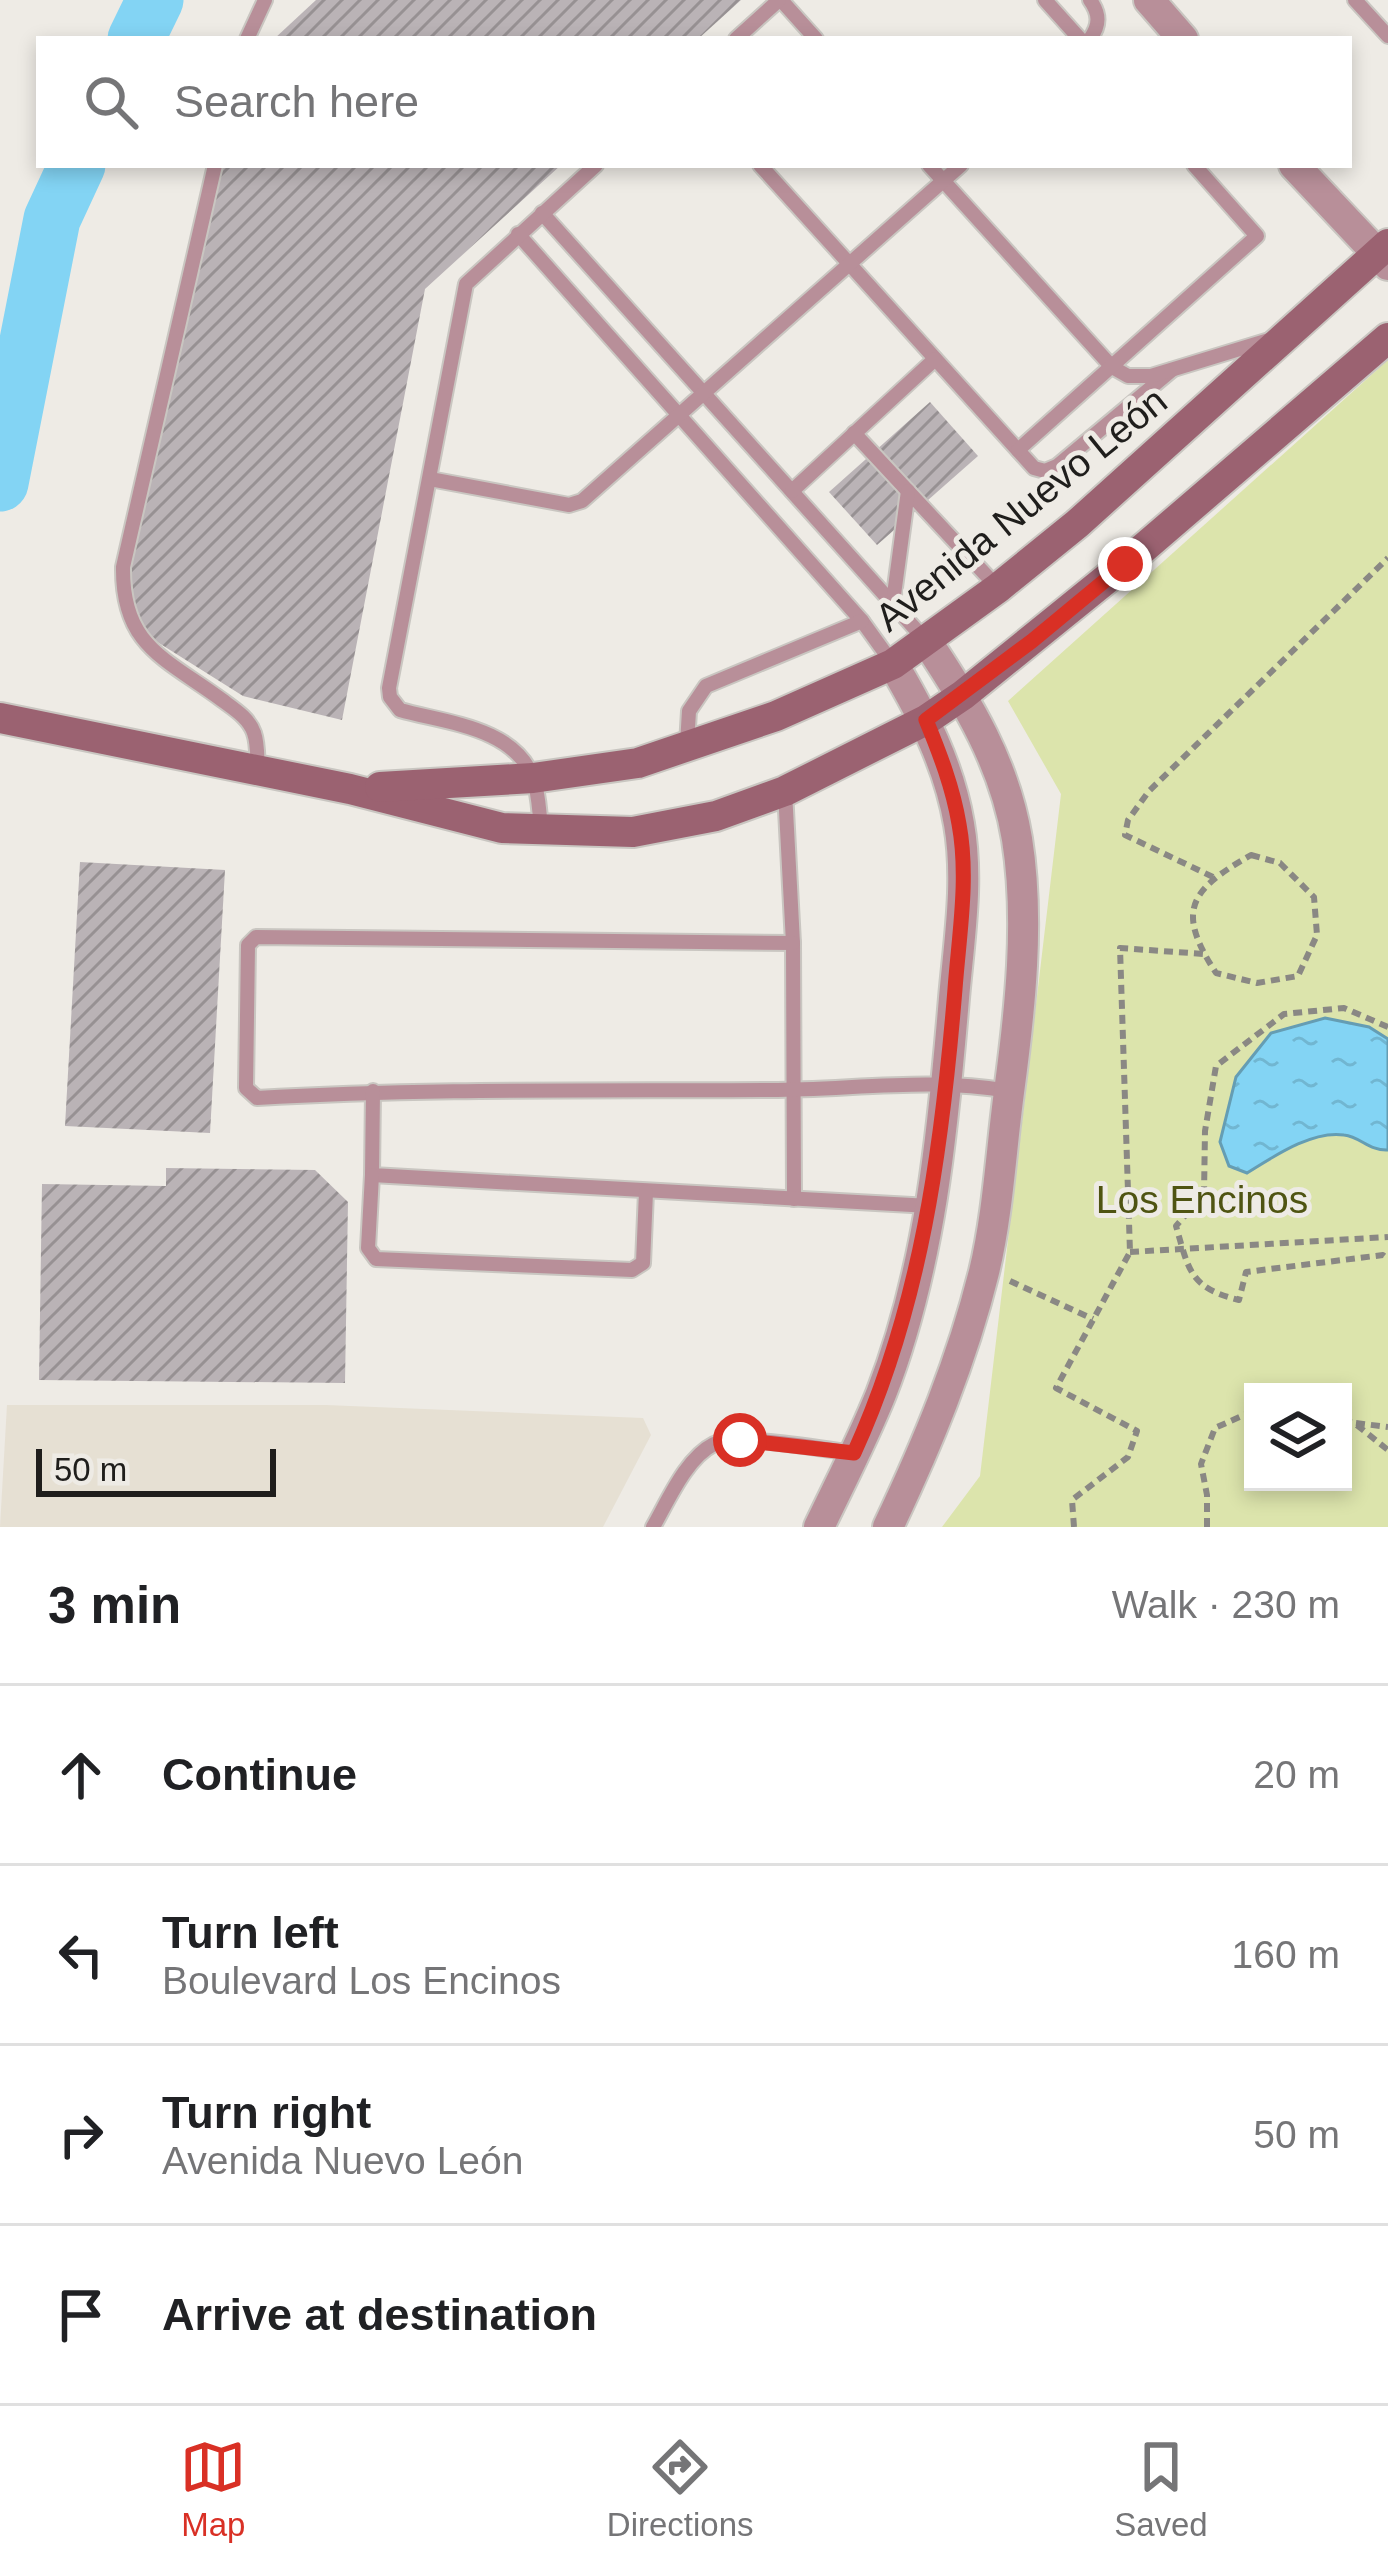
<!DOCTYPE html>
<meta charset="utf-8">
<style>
:root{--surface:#fff;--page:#f6f6f6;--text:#202124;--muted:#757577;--line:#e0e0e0;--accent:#d93025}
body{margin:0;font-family:Helvetica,sans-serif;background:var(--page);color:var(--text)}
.controls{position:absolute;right:36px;bottom:36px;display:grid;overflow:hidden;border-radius:0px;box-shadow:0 6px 18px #0003}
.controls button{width:108px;height:108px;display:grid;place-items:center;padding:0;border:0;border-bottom:3px solid var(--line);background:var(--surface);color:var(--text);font:60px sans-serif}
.scale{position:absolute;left:36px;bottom:30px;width:240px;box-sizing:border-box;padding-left:12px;border:6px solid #1f1e1c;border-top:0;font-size:33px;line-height:42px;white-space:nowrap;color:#1f1e1c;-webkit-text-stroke:9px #eeebe5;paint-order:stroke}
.stop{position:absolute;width:36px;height:36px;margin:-27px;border:9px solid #d93025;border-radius:50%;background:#fff}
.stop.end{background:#d93025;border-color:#fff;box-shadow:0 3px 12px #0008}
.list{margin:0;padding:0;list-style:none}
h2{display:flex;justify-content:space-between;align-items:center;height:156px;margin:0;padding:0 48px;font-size:51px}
h2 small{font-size:39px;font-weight:400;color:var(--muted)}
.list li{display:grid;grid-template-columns:78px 1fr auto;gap:36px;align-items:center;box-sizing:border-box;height:180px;padding:0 48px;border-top:3px solid var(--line)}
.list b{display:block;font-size:45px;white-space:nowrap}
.list p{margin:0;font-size:39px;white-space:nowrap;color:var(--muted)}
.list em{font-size:39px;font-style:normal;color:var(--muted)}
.icon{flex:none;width:66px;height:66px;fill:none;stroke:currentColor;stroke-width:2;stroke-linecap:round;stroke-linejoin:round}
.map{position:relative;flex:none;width:1388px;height:1527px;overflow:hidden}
.search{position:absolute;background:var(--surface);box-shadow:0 6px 18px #0003;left:36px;right:36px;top:36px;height:132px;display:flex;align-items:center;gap:30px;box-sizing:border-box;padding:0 42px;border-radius:0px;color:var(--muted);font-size:45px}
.sheet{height:876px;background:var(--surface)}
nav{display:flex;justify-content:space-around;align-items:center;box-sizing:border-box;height:168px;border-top:3px solid var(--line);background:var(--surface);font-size:33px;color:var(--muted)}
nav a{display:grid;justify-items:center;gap:6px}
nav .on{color:var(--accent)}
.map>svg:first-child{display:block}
.built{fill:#e6e0d3}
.green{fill:#dce4ac;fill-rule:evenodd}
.water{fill:url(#water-ripples);stroke:#659db3;stroke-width:3}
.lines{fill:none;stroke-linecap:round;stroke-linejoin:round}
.river{stroke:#83d4f4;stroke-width:57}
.building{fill:url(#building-hatch)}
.service-casing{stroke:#c9c6c1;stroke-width:18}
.tertiary-casing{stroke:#c9c6c1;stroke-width:34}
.secondary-casing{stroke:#c9c6c1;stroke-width:34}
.path{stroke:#8a8884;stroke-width:6;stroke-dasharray:9 6;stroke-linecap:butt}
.service{stroke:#b88f99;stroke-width:14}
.tertiary{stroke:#b88f99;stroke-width:30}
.secondary{stroke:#9b6271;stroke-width:30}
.route{stroke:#d93025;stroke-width:15}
.labels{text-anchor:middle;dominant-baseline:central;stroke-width:10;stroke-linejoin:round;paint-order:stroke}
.street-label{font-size:39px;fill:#1f1e1c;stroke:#eeebe5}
.park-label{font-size:39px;fill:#4f5412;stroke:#eeebe5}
</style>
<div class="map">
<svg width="1388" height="1527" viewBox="0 0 1388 1527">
<defs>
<pattern id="water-ripples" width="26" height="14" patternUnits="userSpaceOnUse" patternTransform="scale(3)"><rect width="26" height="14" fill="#83d4f4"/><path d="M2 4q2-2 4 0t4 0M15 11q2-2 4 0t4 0" fill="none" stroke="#71b6d1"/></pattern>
<pattern id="building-hatch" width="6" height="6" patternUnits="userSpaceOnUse" patternTransform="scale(3)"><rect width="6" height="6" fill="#bab3b6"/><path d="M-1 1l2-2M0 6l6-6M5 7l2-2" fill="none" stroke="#979193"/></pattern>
</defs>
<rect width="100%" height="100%" fill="#eeebe5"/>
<!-- built -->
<path class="built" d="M7,1405H326L643,1418L651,1435L603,1527H0Z"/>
<!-- green -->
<path class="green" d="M1388,360V1527H942L980,1476L1061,794L1008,701ZM1253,1392H1343V1482H1253Z"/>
<!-- water -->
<path class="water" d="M1325,1018L1369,1027L1388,1039V1150C1369,1151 1361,1137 1344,1135C1312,1130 1273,1157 1247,1173L1229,1166L1220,1142L1236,1077L1271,1033Z"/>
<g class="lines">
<!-- river -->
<g class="river">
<path d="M136,39L155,0"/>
<path d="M0,483L52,219L77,165"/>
</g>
</g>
<!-- building -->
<g class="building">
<path d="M316,0H741L698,39H274Z"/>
<path d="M220,165H561L425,289L342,720L243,696L143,633L126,579Z"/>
<path d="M930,402L978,456L877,545L829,492Z"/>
<path d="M80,862L225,870L210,1133L65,1126Z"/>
<path d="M166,1168L315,1170L348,1202L345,1383L39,1380L42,1184L166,1186Z"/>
</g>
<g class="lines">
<defs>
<g id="service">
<path d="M781,0L816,39"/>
<path d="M1045,0L1080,39"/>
<path d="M1090,0C1100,14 1100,25 1090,39"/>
<path d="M1355,0L1388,36"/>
<path d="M247,39L265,0"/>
<path d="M736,39L779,0"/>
<path d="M215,165L123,567C122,646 165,658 222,700C234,709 249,718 254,733C258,744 257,759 258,770"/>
<path d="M760,165L1034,468L1045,471L1057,466L1172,370"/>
<path d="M929,165L1112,367L1128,376H1151L1269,340"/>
<path d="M542,213L927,642"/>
<path d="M518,234L862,621L893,664"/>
<path d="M854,433L998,588"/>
<path d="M1018,450L1257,236L1194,165"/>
<path d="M430,479L569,505L582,501L961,165"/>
<path d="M792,491L935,359"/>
<path d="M893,602L908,491"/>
<path d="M687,744L689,711L706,686L862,621"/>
<path d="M785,791L793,943L794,1199"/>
<path d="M541,827C539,812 539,793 533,778C514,727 446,723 400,710L390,697L389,688L466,284L596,165"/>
<path d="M793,943L256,937L248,945L246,1088L257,1098C428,1088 600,1091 771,1090C850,1090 930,1077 1009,1091"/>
<path d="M373,1091L372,1175L930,1206"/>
<path d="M372,1175L368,1248L376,1259L632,1270L643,1263L646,1192"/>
<path d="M653,1527C668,1501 686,1458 714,1444C735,1433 827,1450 854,1453"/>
</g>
<g id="tertiary">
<path d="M1149,0L1183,39"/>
<path d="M1294,165L1388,265"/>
<path d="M819,1527C840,1483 863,1439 881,1394C930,1269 943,1130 954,998C959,941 969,881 959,824C949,765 923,715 893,664"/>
<path d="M888,1527C927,1445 962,1361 984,1272C998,1214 1001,1151 1009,1092C1020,1011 1030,920 1017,839C1005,765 968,703 927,642"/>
</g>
<g id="secondary">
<path d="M0,718L350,789L502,828L633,832L716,816L785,791L926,720L963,695L1125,564L1388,338"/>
<path d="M380,787L533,778L638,763L776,716L893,664L998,588L1077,524L1388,244"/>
</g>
</defs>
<!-- service casing -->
<use href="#service" class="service-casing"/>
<!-- tertiary casing -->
<use href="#tertiary" class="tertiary-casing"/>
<!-- secondary casing -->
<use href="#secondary" class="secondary-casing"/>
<!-- path -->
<g class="path">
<path d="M1251,855L1280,863L1314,897L1317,935L1298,976L1257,983L1216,973C1175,910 1190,890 1251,855Z"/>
<path d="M1213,877L1125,835L1128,820L1149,791L1388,558"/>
<path d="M1388,1027L1344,1008L1284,1014L1216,1066L1205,1131L1204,1194L1176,1226C1189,1271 1190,1288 1239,1300L1246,1272L1383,1255L1388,1259"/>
<path d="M1130,1252L1388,1237"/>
<path d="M1010,1281L1093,1319"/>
<path d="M1343,1421L1353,1422L1388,1450"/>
<path d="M1356,1423L1388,1427"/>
<path d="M1074,1527L1072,1500L1128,1457L1137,1431L1056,1388L1130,1252L1120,948L1204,954"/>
<path d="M1207,1527V1495L1201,1464L1215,1428L1253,1411"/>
</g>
<!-- service -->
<use href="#service" class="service"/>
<!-- tertiary -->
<use href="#tertiary" class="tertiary"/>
<!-- secondary -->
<use href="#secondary" class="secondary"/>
</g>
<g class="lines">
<!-- route -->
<path class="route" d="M740,1440L854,1453C921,1306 942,1149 955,989C959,935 969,878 959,824C953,788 940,754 926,720L1032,641L1125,564"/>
</g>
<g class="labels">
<!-- street labels -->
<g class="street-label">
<text transform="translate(1021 509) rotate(-39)">Avenida Nuevo León</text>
</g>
<!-- park labels -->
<g class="park-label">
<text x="1202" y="1199">Los Encinos</text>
</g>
</g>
</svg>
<div class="controls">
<button><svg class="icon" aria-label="layers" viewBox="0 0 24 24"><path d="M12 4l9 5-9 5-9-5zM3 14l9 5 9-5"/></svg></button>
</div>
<div class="scale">50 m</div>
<div class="stop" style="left:740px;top:1440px"></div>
<div class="stop end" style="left:1125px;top:564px"></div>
<div class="search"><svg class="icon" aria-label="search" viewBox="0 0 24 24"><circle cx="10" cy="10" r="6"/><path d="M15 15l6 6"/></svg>Search here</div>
</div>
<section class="sheet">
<h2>3 min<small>Walk · 230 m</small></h2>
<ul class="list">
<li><svg class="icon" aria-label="ahead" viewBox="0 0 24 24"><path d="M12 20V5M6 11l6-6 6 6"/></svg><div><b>Continue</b></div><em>20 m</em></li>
<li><svg class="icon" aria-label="left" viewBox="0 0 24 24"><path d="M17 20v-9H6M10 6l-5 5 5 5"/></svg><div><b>Turn left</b><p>Boulevard Los Encinos</p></div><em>160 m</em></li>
<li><svg class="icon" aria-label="right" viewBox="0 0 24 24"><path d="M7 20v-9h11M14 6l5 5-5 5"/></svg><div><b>Turn right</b><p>Avenida Nuevo León</p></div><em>50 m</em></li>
<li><svg class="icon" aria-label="arrive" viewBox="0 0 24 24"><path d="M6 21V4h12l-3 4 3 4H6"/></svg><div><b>Arrive at destination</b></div></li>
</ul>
</section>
<nav>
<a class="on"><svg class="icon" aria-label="map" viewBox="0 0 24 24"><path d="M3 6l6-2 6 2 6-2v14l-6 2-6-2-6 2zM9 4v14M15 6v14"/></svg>Map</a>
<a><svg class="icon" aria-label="directions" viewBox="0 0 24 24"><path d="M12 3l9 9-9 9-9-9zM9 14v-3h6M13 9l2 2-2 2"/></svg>Directions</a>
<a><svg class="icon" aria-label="saved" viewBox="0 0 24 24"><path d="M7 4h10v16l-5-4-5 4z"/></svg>Saved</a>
</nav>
